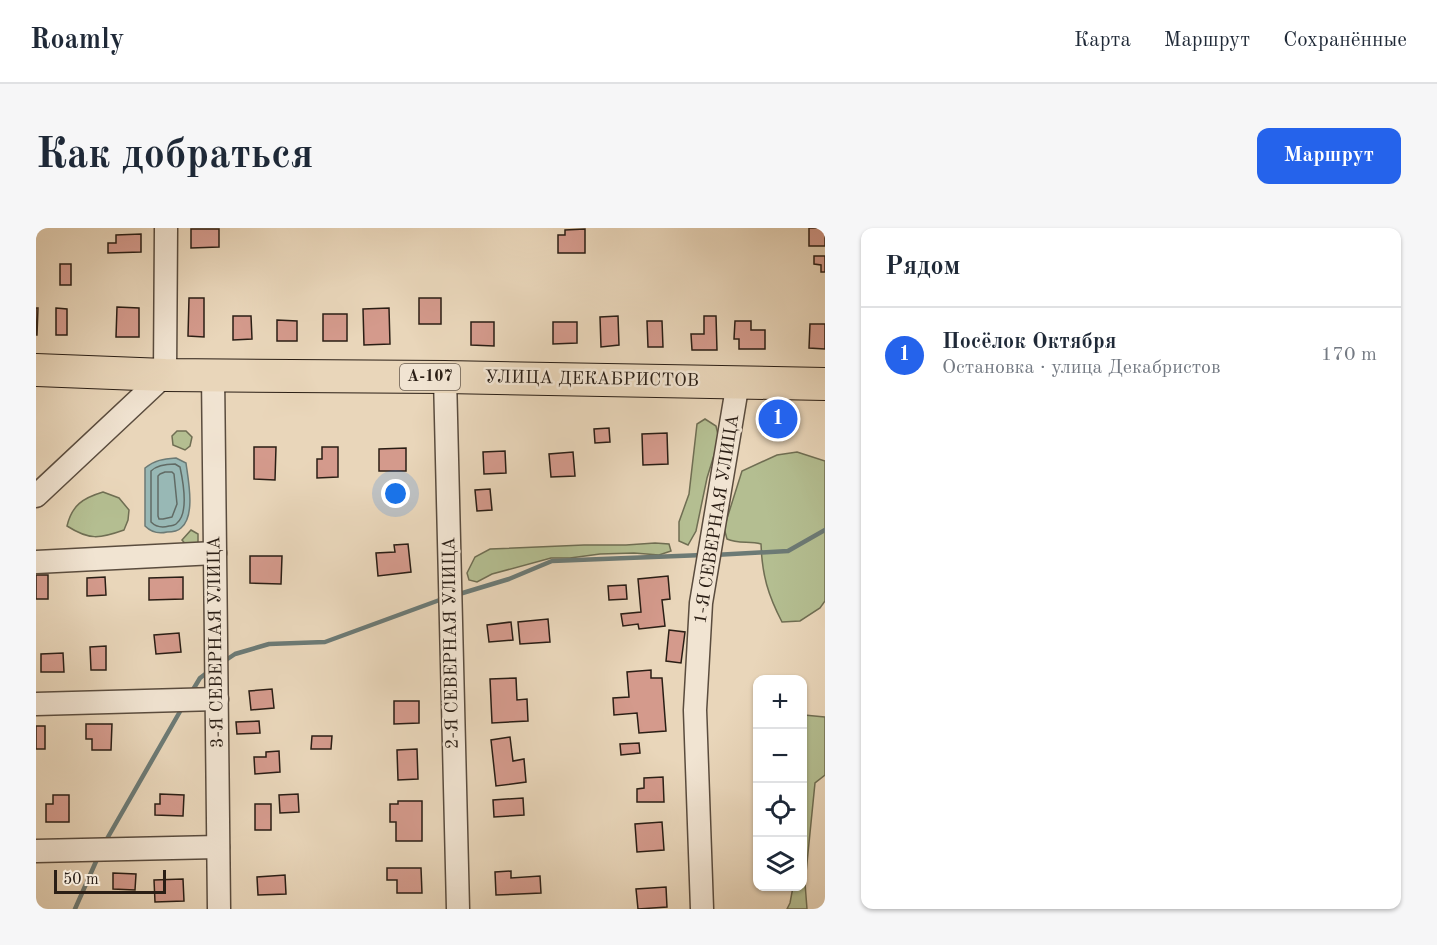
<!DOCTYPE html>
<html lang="ru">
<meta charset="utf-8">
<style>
:root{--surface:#fff;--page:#f6f6f7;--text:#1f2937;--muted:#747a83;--line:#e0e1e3;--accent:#2563eb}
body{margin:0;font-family:"Old Standard TT",serif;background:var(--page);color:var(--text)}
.controls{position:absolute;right:18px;bottom:18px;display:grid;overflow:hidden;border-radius:12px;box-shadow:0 2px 4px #0004}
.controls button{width:54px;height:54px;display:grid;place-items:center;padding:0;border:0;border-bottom:2px solid var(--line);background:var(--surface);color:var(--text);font:30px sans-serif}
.scale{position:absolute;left:18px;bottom:15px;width:112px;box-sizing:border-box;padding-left:6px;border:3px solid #2a1e15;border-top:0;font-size:16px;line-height:21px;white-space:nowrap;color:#2a1e15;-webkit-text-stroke:4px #f1e4d2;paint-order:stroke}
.you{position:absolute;left:360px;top:266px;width:21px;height:21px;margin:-15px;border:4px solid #fff;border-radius:50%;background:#1a73e8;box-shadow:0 0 0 9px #1a73e833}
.badge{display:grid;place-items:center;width:39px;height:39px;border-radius:50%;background:var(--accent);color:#fff;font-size:20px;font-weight:700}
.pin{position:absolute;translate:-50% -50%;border:3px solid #fff;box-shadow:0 2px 6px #0006}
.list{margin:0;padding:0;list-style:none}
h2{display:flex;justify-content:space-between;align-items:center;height:78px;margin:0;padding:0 24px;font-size:26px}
h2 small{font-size:20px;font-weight:400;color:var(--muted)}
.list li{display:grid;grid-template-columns:39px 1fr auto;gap:18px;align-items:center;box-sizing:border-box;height:96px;padding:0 24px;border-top:2px solid var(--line)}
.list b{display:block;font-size:22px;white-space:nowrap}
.list p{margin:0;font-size:20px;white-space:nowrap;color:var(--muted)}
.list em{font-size:20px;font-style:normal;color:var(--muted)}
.icon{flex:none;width:33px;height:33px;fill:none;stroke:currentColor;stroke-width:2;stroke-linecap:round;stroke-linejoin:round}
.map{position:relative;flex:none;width:789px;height:681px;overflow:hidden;border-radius:12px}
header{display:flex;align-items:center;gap:36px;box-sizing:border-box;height:84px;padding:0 30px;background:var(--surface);border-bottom:2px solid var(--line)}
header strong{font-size:28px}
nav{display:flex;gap:33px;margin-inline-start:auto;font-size:21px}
.intro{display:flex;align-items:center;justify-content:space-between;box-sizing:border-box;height:144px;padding:0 36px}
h1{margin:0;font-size:42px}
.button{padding:15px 27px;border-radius:12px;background:var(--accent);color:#fff;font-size:21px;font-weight:700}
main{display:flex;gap:36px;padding:0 36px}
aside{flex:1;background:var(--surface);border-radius:12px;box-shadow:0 2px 4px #0004}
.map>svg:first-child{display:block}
.green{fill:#b4be91;stroke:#6f6e53;stroke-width:1.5}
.water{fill:#98b8b5;stroke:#6c7a75;stroke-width:1.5}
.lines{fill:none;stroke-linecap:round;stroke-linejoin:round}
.shore{stroke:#616b65;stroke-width:1.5}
.stream{stroke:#6c7a75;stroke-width:4.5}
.building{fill:#d49a8c;stroke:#2a1e15;stroke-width:1.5}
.minor-casing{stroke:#5a4c3e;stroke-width:25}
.highway-casing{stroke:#2a1e15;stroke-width:34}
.minor{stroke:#f1e4d2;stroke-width:22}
.highway{stroke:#e9d6ba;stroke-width:32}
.labels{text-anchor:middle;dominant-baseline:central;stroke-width:5;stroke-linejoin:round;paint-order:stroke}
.shield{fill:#f1e4d2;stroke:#66594e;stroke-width:1.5}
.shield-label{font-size:16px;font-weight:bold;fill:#2a1e15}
.street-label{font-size:18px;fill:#2a1e15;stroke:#f1e4d2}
</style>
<header>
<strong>Roamly</strong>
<nav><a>Карта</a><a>Маршрут</a><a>Сохранённые</a></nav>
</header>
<div class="intro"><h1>Как добраться</h1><a class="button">Маршрут</a></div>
<main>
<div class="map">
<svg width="789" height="681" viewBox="0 0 789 681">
<rect width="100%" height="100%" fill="#e9d6ba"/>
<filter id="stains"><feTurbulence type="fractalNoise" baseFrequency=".00333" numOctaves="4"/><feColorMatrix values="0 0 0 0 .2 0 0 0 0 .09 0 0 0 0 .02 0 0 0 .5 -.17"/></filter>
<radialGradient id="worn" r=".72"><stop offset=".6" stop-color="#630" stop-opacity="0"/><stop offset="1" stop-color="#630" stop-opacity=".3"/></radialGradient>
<!-- green -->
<g class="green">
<path d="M669,191L680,198L683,211L671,250L660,303L652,317L643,313V294L653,266L661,196Z"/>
<path d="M141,203H150L156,209L154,218L149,222L137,217L136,208Z"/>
<path d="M761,224L789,233V373L784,380L764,393L746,394C732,367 726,347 725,316C713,313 702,316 691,311L688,300L706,243L741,227Z"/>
<path d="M67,264L83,270L93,282L92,292L88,302C63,311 53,312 31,298C36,277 47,270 67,264Z"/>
<path d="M155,302L162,306V315L152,319L146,312Z"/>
<path d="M619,315L633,316L635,323L623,327L598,325L564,326L534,330H515L456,346L441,354L433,352L431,345L439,329L454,321L548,317H590Z"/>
<path d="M768,487L789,489V547L779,555L769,655L771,681H751L754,675L757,659L766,658V575L769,554L766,552V488Z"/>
</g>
<!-- water -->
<path class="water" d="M140,230L150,235C152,251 160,288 145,300C142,303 135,304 131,304C123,306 115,304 109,298V240C119,232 127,231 140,230Z"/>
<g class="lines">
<!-- shore -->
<g class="shore">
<path d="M139,236L144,239C147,253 153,285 141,295C140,297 135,298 133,298C126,300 120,299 115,294V243C121,237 130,236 139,236Z"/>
<path d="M129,244H136L138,246L141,276L136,289L127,291H123L122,288V248L124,246Z"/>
</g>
<!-- stream -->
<g class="stream">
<path d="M678,327L752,323L789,302"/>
<path d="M420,367L473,351L516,333L667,327"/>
<path d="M187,434L199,426L233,416L289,414L409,370"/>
<path d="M155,465L164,450L172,444"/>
<path d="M68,616L146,480"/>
<path d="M39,681L62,629"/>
</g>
</g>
<!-- building -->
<g class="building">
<rect x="773" y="0" width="16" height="18"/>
<path d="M155,1H183V19L155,20Z"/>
<path d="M549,1V25H522V7H529V2Z"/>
<path d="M105,6V24L72,25V15H80V7Z"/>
<path d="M778,28H789V44H785V37L778,36Z"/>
<rect x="24" y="36" width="11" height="21"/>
<path d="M153,70H168V109L152,108Z"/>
<rect x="383" y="70" width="22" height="26"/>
<path d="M81,79L103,80V109H80Z"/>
<path d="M0,80H2L1,107H0Z"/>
<path d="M20,80L31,81V107H20Z"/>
<path d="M353,80L354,116L328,117L327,81Z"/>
<rect x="287" y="86" width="24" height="27"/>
<path d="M197,88H215L216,111L197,112Z"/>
<path d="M582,88L583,117L565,119L564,89Z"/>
<path d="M668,88H680L681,122H656L655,106H668Z"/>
<path d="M241,92L261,93V113H241Z"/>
<path d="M611,93H626L627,119H612Z"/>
<path d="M699,93H715V102H729V121H703V111H698Z"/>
<path d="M435,94H458V118L435,117Z"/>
<path d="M517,94H541V115L517,116Z"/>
<path d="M774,96H789V121L773,120Z"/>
<path d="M573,200L574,214L559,215L558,201Z"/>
<path d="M631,205L632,236L607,237L606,206Z"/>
<path d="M218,219H240L239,252L218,251Z"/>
<path d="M286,219H302V249L281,250V231H286Z"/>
<path d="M370,220V243H343V221Z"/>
<path d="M469,223L470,245L448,246L447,224Z"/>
<path d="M537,224L539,248L515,249L513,226Z"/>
<path d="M454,261L456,282L441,283L439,262Z"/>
<path d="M372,316L375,344L342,348L340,325L359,324L358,317Z"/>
<path d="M214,328H246L245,356L214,355Z"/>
<rect x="0" y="347" width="12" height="24"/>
<path d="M632,348L634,371L626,372L629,398L603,401L602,396L587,398L585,386L605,384L602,351Z"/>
<path d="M69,349L70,367L51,368V350Z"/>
<path d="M147,349V371L113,372V350Z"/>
<path d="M590,357L591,371L573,372L572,358Z"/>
<path d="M512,391L514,414L484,416L482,394Z"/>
<path d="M475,394L477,412L453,414L451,397Z"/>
<path d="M633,402L649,404L645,435L630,433Z"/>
<path d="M143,405L145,424L120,426L118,407Z"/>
<path d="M70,418V442H55L54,419Z"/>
<path d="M27,425L28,444H5V426Z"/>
<path d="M615,442V450H626L630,503L603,505L601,485L578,487L577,470L593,469L591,444Z"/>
<path d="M480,450L481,472L491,471L492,493L456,495L454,451Z"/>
<path d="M236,461L238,480L215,482L213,463Z"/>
<path d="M358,473H383V495L358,496Z"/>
<path d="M223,493L224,505L201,506L200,494Z"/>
<path d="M50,496H76L75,522H56V511H50Z"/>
<rect x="0" y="498" width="9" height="23"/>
<path d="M276,508H296L295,521H275Z"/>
<path d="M474,509L477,533L488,531L490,554L460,558L455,512Z"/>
<path d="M603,515L604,525L585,527L584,516Z"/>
<path d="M381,521L382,551L362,552L361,522Z"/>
<path d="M243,523L244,544L219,546L218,529H230V524Z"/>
<path d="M627,549L628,574H601V561L608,560V550Z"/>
<path d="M124,566L148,567L147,588L119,587V576H124Z"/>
<path d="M262,566L263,584L244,585L243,567Z"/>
<path d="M17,567H33V594H10V576H17Z"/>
<path d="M487,570L488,587L458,589L457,572Z"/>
<path d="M362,573H386V613H360V594H354V576H362Z"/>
<rect x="219" y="576" width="16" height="26"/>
<path d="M626,594L628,622L601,624L599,596Z"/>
<path d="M351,640H385L386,665H361V652H351Z"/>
<path d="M475,643V650L504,648L505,665L460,667L459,644Z"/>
<path d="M77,645L100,646L99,662L77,661Z"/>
<path d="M249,647L250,666L222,667L221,649Z"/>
<path d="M147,651L148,673L119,674L118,652Z"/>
<path d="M630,659L631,679L602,681L600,661Z"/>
</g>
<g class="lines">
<defs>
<g id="minor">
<path d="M177,146L183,681"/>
<path d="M409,149L422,681"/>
<path d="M0,268L129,147L130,0"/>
<path d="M0,334L179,325"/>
<path d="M0,476L181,471"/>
<path d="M0,623L182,619"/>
<path d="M666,681L659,482L665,375L702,154"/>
</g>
<path id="highway" d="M0,142L129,147L409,149L789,156"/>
</defs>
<!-- minor casing -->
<use href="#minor" class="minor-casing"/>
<!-- highway casing -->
<use href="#highway" class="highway-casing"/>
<!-- minor -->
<use href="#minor" class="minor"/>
<!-- highway -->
<use href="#highway" class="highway"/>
</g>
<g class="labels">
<!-- shield labels -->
<rect class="shield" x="364" y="136" width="60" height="26" rx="4.5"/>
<g class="shield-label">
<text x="394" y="149">А-107</text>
</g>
<!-- street labels -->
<g class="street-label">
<text transform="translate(556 151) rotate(1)">УЛИЦА ДЕКАБРИСТОВ</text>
<text transform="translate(681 291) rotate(-81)">1-Я СЕВЕРНАЯ УЛИЦА</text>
<text transform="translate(180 414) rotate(-91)">3-Я СЕВЕРНАЯ УЛИЦА</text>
<text transform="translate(415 415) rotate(-91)">2-Я СЕВЕРНАЯ УЛИЦА</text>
</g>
</g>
<rect width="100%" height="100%" filter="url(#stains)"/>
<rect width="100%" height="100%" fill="url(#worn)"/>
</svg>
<div class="controls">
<button>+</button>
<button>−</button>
<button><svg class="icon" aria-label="locate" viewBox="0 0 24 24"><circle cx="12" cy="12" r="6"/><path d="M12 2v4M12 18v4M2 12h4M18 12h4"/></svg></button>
<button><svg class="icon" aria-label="layers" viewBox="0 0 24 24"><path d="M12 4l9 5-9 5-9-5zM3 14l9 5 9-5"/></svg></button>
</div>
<div class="scale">50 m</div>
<div class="you"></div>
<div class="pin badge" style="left:742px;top:191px">1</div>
</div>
<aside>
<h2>Рядом<small></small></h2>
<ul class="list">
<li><span class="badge">1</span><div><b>Посёлок Октября</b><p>Остановка · улица Декабристов</p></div><em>170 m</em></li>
</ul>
</aside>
</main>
